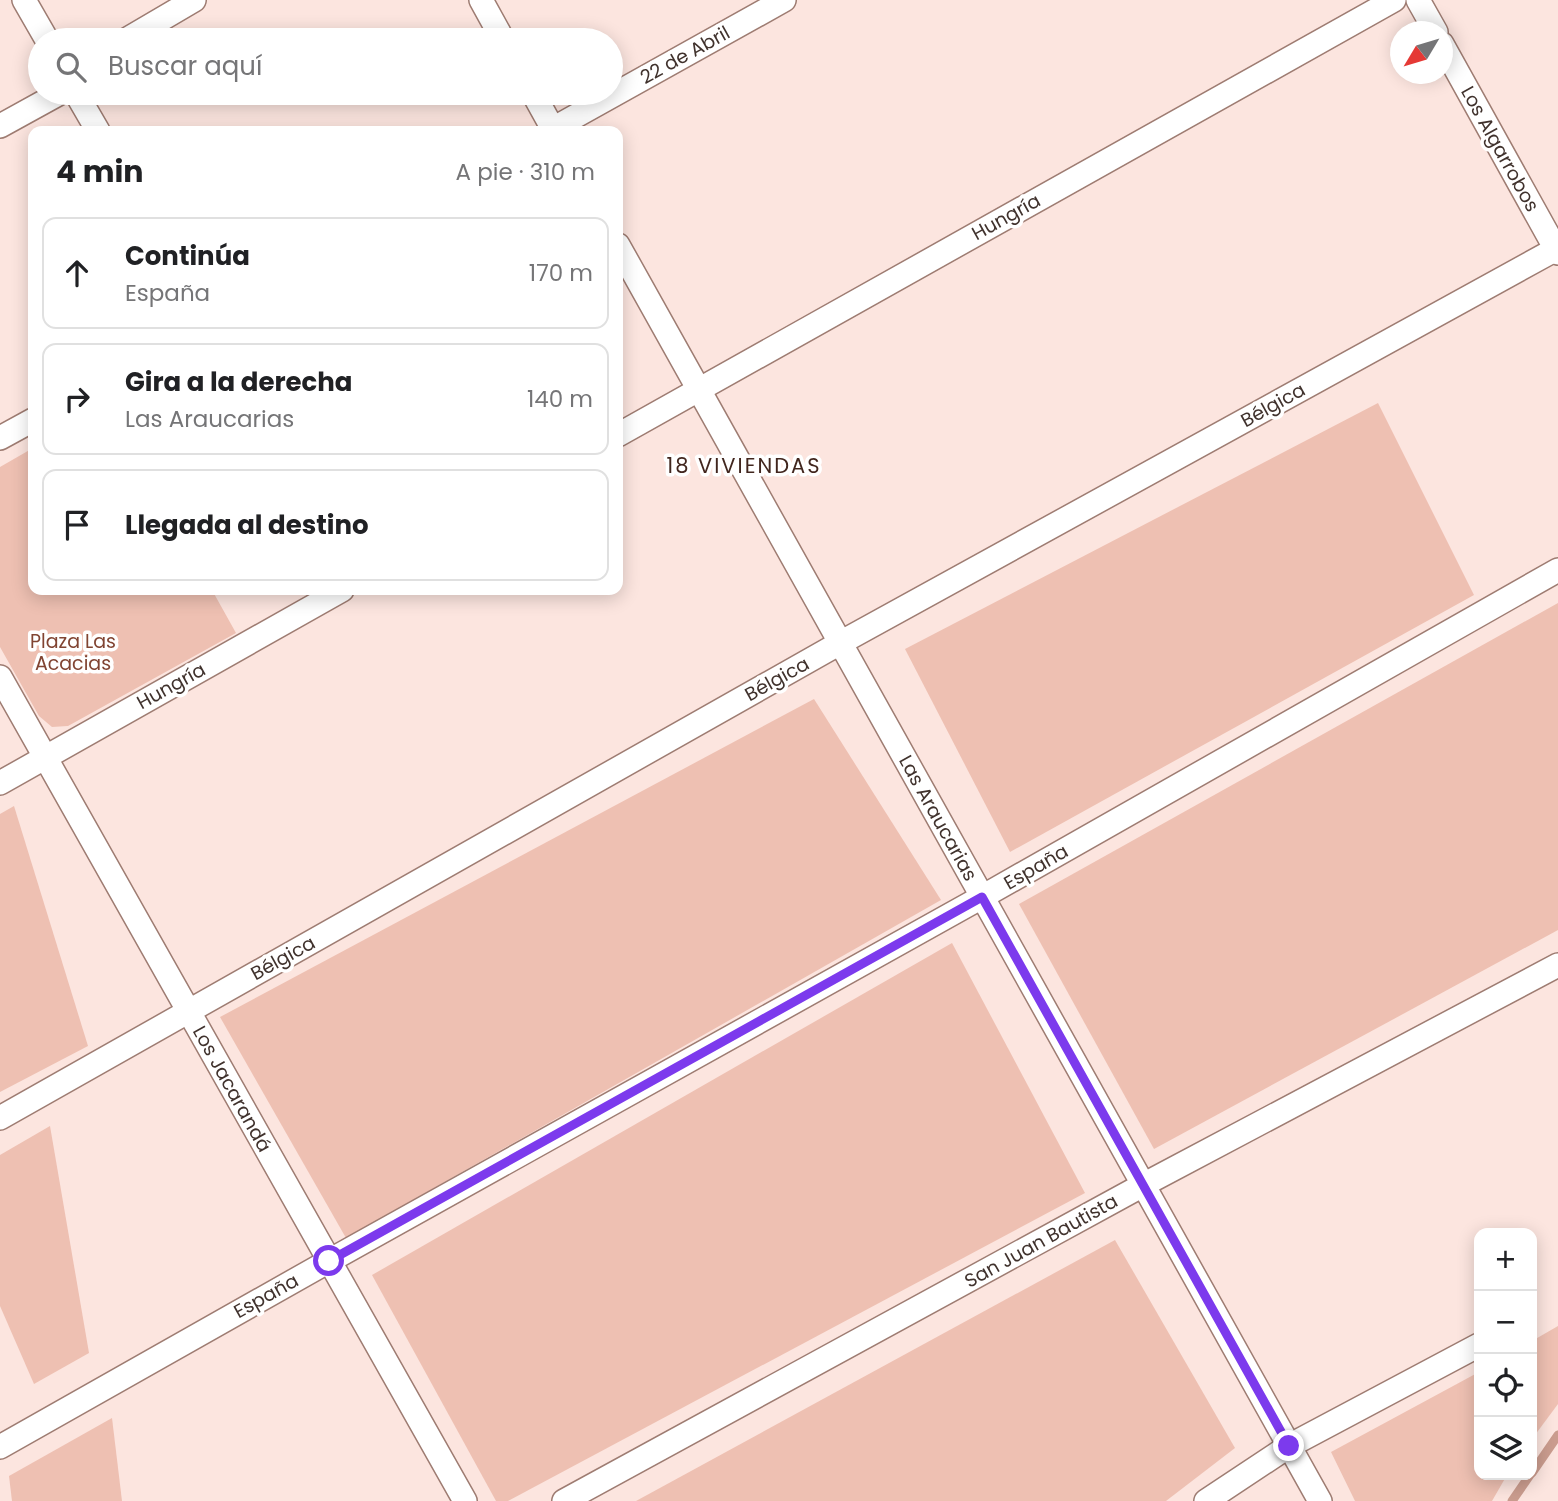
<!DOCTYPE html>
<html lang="es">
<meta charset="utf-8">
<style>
:root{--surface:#fff;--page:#f2f2f2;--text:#202124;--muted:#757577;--line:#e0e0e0}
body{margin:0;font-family:Poppins,sans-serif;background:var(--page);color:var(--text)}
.controls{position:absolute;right:21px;bottom:21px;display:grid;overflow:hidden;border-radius:14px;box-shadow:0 4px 18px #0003}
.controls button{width:63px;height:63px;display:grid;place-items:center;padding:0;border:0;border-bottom:2px solid var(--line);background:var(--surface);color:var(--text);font:35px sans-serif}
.compass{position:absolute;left:1390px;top:21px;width:63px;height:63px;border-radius:50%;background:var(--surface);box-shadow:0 4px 18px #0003;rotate:232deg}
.stop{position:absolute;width:21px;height:21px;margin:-16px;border:5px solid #7c3aed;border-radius:50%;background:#fff}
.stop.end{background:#7c3aed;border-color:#fff;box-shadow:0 2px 7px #0008}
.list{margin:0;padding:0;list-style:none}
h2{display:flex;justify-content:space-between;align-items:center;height:91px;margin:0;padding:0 28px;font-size:30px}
h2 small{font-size:23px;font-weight:400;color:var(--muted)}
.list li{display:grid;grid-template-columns:46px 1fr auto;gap:21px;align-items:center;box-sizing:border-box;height:112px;margin:0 14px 14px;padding:0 14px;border:2px solid var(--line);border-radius:14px}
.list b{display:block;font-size:26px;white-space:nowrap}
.list p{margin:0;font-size:23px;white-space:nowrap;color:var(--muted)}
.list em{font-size:23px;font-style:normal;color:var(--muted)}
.icon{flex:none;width:38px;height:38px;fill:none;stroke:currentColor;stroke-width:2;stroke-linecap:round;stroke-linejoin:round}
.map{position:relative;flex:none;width:1558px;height:1501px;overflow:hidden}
.search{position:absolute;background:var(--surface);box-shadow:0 4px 18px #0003;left:28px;top:28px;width:595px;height:77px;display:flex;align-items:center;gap:18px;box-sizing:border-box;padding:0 24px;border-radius:38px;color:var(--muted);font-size:26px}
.panel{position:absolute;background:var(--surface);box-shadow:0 4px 18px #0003;left:28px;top:126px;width:595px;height:469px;border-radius:14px}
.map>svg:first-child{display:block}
.green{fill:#eec0b2}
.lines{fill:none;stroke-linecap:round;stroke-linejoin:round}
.stream{stroke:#ca9c8e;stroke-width:9}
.street-casing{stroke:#9e7c72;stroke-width:26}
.street{stroke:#fff;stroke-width:23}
.route{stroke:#7c3aed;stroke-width:9}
.labels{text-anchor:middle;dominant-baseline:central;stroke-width:7;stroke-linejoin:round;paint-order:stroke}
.street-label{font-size:19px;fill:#40322d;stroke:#fff}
.park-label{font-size:19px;fill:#814432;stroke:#fff}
.neighbourhood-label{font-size:21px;letter-spacing:2px;fill:#41261e;stroke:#fff}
</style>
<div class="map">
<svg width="1558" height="1501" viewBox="0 0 1558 1501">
<rect width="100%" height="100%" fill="#fce5df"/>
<!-- green -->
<g class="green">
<path d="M1378,403L1474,595L1010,852L905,649Z"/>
<path d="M33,448V590H212L236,633L68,726L52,727L39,716L0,647V467Z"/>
<path d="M1558,603V930L1154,1149L1019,904Z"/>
<path d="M814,699L941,900L346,1238L220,1017Z"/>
<path d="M14,806L88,1046L0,1092V814Z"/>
<path d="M952,943L1085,1193L508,1501H496L372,1275Z"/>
<path d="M50,1126L89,1353L34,1384L0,1306V1155Z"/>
<path d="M1115,1240L1235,1448L1166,1501H636Z"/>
<path d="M1558,1326V1404L1532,1439V1341Z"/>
<path d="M1479,1372V1475H1507L1492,1501H1355L1331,1452Z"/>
<path d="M112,1418L122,1501H12L9,1476Z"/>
</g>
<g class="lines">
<!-- stream -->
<g class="stream">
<path d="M1532,1473L1558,1435"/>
<path d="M1512,1501L1530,1475"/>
</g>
<defs>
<g id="street">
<path d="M24,0L47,40"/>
<path d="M481,0L503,40"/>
<path d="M1418,0L1436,32"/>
<path d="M126,40L194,0"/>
<path d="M1442,44L1558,253"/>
<path d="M76,93L98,131"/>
<path d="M533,93L554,131"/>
<path d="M0,126L60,93"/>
<path d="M549,131L784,0"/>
<path d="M618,245L1320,1501"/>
<path d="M618,435L1394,0"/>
<path d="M0,438L33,420"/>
<path d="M0,677L465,1501"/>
<path d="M0,783L342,590"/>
<path d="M0,1118L840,643L1558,248"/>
<path d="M0,1447L329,1261L982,897L1558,570"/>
<path d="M564,1501L1143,1185L1558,965"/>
<path d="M1206,1501L1289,1446L1479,1345"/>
</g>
</defs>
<!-- street casing -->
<use href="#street" class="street-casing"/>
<!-- street -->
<use href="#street" class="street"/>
</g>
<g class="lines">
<!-- route -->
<path class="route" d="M329,1261L982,897L1289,1446"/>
</g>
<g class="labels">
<!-- street labels -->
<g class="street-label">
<text transform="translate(685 55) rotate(-29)">22 de Abril</text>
<text transform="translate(1500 149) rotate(61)">Los Algarrobos</text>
<text transform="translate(1006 217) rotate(-29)">Hungría</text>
<text transform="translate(1273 405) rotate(-29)">Bélgica</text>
<text transform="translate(777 679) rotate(-29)">Bélgica</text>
<text transform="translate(171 686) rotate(-29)">Hungría</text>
<text transform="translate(938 818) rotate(61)">Las Araucarias</text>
<text transform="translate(1036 867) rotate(-30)">España</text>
<text transform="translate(283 958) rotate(-29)">Bélgica</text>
<text transform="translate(232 1089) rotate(61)">Los Jacarandá</text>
<text transform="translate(1041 1241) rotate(-29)">San Juan Bautista</text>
<text transform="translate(266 1296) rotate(-29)">España</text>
</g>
<!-- park labels -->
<g class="park-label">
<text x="73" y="641">Plaza Las<tspan x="73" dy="22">Acacias</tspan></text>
</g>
<!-- neighbourhood labels -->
<g class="neighbourhood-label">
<text x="744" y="465">18 VIVIENDAS</text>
</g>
</g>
</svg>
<div class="controls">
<button>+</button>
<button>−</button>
<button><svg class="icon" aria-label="locate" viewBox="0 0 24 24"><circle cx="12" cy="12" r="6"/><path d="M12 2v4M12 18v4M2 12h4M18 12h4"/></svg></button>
<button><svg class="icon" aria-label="layers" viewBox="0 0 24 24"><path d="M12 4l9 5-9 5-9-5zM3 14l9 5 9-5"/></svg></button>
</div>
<svg class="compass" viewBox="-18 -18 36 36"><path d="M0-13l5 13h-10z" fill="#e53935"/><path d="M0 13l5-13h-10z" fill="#757577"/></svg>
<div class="stop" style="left:329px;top:1261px"></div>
<div class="stop end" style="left:1289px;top:1446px"></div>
<div class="search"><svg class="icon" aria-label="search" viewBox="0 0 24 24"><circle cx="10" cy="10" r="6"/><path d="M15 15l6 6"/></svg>Buscar aquí</div>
<section class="panel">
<h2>4 min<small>A pie · 310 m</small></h2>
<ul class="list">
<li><svg class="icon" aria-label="ahead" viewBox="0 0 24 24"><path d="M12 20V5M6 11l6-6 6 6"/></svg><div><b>Continúa</b><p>España</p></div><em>170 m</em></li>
<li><svg class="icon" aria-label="right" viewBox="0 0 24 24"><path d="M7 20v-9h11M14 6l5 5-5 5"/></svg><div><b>Gira a la derecha</b><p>Las Araucarias</p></div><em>140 m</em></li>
<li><svg class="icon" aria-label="arrive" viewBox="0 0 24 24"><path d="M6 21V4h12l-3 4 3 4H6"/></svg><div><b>Llegada al destino</b></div></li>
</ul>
</section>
</div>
